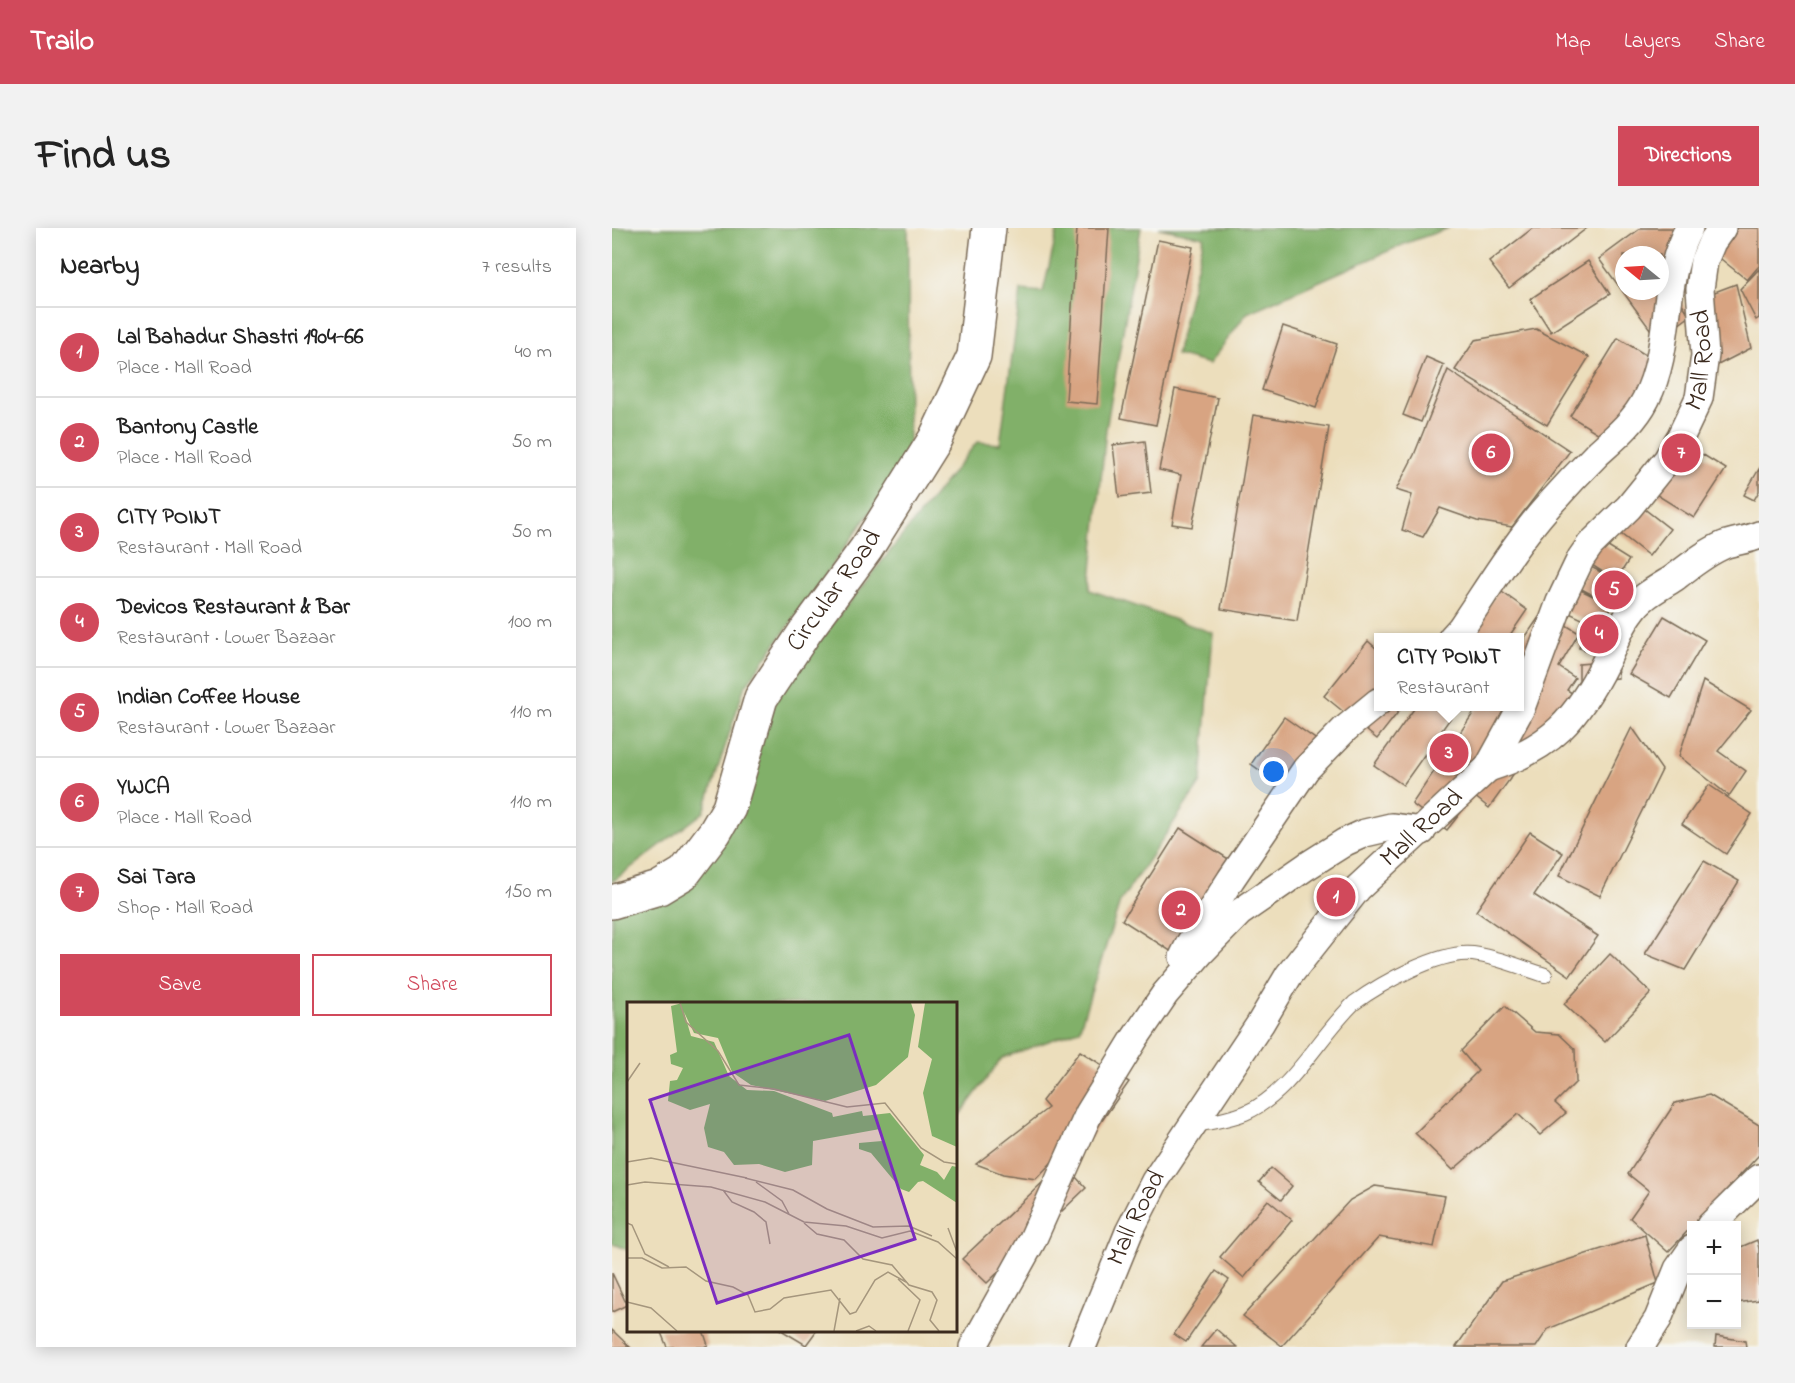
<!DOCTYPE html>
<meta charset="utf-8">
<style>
:root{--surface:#fff;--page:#f2f2f2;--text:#222;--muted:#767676;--line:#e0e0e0;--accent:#d1495b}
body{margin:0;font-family:"Indie Flower",sans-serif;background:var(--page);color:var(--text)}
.controls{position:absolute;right:18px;bottom:18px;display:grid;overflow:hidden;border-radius:0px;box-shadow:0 3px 15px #0003}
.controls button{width:54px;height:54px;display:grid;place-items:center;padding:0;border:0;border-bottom:2px solid var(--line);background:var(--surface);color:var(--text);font:30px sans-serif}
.compass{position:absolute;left:1003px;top:18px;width:54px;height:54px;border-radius:50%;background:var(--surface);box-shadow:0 3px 15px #0003;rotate:288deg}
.you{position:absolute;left:662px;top:544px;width:21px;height:21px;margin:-15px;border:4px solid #fff;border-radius:50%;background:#1a73e8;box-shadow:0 0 0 9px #1a73e833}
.badge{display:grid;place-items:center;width:39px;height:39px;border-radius:50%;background:var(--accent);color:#fff;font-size:20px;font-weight:700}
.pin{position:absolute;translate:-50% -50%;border:3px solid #fff;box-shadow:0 2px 6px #0006}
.popup{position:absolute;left:762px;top:405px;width:150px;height:78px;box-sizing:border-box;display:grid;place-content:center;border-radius:0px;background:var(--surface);filter:drop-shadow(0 2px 4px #0005);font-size:20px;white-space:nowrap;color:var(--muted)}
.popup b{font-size:22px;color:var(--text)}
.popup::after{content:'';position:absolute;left:50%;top:100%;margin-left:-12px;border:12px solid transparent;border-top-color:var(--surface)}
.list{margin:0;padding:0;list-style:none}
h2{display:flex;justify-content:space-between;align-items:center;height:78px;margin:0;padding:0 24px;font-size:26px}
h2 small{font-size:20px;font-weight:400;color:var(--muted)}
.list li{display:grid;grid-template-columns:39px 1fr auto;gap:18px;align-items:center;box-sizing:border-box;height:90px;padding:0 24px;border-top:2px solid var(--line)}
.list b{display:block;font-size:22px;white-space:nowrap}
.list p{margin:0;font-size:20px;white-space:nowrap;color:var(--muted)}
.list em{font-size:20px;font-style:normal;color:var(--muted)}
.actions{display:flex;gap:12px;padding:18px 24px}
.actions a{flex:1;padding:14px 0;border:2px solid var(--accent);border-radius:0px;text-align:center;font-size:21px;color:var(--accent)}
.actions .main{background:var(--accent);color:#fff}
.map{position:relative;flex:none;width:1147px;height:1119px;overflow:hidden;border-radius:0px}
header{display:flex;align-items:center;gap:36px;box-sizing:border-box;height:84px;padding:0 30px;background:var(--accent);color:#fff}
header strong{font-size:28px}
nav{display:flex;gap:33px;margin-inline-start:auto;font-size:21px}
.intro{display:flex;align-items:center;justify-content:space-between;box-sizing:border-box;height:144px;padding:0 36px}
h1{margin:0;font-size:42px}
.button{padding:15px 27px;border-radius:0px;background:var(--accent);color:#fff;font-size:21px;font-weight:700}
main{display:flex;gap:36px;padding:0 36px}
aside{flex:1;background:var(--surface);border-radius:0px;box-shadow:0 3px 15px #0003}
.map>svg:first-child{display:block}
.forest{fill:#81b069;stroke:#5e6d44;stroke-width:1.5}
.building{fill:#d8a482;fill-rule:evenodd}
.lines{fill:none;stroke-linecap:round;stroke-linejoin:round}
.lane-casing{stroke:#796955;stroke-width:16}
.street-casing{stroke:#796955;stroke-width:30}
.primary-casing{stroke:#796955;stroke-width:36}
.lane{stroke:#fff;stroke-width:14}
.street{stroke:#fff;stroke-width:27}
.primary{stroke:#fff;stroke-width:33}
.labels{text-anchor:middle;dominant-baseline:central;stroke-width:6;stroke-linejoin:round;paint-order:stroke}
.street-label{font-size:26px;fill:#3b2a1e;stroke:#f6f6f2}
.inset-road{fill:none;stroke:#a5967d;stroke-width:1.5}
.view{fill:#7b2cbf;fill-opacity:0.15;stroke:#7b2cbf;stroke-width:3}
.inset-edge{fill:none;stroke:#3b2a1e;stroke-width:3}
</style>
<header>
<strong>Trailo</strong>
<nav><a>Map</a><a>Layers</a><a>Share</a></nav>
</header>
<div class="intro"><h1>Find us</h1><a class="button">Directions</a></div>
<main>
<aside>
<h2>Nearby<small>7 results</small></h2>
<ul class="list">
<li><span class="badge">1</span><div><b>Lal Bahadur Shastri 1904-66</b><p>Place · Mall Road</p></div><em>40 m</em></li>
<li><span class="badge">2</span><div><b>Bantony Castle</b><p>Place · Mall Road</p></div><em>50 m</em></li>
<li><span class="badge">3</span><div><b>CITY POINT</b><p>Restaurant · Mall Road</p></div><em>50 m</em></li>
<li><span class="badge">4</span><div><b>Devicos Restaurant &amp; Bar</b><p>Restaurant · Lower Bazaar</p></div><em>100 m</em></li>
<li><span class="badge">5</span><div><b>Indian Coffee House</b><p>Restaurant · Lower Bazaar</p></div><em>110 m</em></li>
<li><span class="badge">6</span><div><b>YWCA</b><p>Place · Mall Road</p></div><em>110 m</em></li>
<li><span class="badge">7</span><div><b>Sai Tara</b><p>Shop · Mall Road</p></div><em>150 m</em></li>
</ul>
<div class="actions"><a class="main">Save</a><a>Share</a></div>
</aside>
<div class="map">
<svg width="1147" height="1119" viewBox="0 0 1147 1119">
<rect width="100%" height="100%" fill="#f6f6f2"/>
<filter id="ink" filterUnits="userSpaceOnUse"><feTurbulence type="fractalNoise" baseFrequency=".0167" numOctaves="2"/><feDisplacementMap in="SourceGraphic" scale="12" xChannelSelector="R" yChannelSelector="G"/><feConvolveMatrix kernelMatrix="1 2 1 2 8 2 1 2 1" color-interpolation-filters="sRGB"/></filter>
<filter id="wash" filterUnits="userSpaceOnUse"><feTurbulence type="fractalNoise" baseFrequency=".008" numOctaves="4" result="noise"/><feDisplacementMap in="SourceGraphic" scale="24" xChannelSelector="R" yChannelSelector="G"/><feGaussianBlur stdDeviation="1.35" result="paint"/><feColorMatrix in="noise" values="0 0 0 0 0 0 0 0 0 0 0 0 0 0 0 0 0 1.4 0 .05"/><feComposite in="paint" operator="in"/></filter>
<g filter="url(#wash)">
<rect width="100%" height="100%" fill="#ecdebc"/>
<!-- forest -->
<g class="forest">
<path d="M0,0H296L297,230L132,460L92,584L0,654Z"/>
<path d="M446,0H529L494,201L478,362L601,405L589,554L508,674L467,802L390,830L344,892V776H16V1022L0,1015V681L112,611L157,475L365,214L388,216L409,62L431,64Z"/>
<path d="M547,0H837L797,14L635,85L597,136L564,127L592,9Z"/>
</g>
<g id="blocks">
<!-- building -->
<g class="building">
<path d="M465,0H497L485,176L454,173Z"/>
<path d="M921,0H975L897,60L877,34Z"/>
<path d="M1029,0H1092L1101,12L1053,48L1078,88L1046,112L987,31ZM1012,27H1048V63H1012Z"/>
<path d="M1118,0H1147V38L1135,52L1099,23Z"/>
<path d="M546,12L581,19L544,197L509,190Z"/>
<path d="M976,33L998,66L939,104L918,71Z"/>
<path d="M1147,41V90L1144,92L1128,61Z"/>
<path d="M1124,56L1139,120L1102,139L1092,68Z"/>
<path d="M671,98L725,116L704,180L650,162Z"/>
<path d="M924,101L977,129L935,197L843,142L863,112Z"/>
<path d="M1006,110L1045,134L997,212L958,188Z"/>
<path d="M814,129L832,137L809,194L791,187Z"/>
<path d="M836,142L958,223L900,299L865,293L828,280L811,309L790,302L800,267L784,262L802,227Z"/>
<path d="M563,161L606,170L580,299L560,296L569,247L547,242Z"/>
<path d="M641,187L717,199L685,393L609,381Z"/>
<path d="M533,213L539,265L507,269L501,217Z"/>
<path d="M1069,213L1114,241L1082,290L1037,262Z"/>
<path d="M1147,241V263L1142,272L1132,267Z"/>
<path d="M1021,272L1058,301L1037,328L1000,299Z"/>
<path d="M985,312L1017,332L1004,352L1006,353L994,374L1000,377L989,400L953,383L964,360L992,373L966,359L977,338L1002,351L972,332Z"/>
<path d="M887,362L915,382L896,410H853Z"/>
<path d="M931,383L967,405L947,439L963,450L955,462L960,465L877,580L862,568L835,602L800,576L866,478H908V417Z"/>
<path d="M1052,388L1093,412L1059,470L1017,446Z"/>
<path d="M973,397L1008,408L1002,430L967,420Z"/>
<path d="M756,413L766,422V478H791L765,511L712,468Z"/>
<path d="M1005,433L1006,450L967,453V436Z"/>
<path d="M1091,453L1139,482L1106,523L1134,543L1117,568L1067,528Z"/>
<path d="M804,478H847L791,557L762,537Z"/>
<path d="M672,489L716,520L683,567L639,536Z"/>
<path d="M1020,499L1050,542L988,668L947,648Z"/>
<path d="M1097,557L1140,586L1114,626L1070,596Z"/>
<path d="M568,600L632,641L574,733L510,692Z"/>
<path d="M918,604L951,625L922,667L986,708L958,748L864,683Z"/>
<path d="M1092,633L1127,653L1073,742L1033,726Z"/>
<path d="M998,726L1039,765L993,814L952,776Z"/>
<path d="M893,778L923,804L947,806L963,821L964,854L943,875L954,885L928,907L906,886L841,942L803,905L866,843L849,823Z"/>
<path d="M468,823L517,854L478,910L469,903L424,951L391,946L364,936L436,880L430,873Z"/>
<path d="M1097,867L1147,897V927L1056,1024L1018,990L1037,963L1016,946L1063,875Z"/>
<path d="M451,935L474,960L375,1055L350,1031Z"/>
<path d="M659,940L680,958L669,972L647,954Z"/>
<path d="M763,958L833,968L822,1019L767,1009L670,1118L631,1088L738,972Z"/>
<path d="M656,972L680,992L632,1050L608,1029Z"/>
<path d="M1033,1007L1046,1055L936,1101L924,1119H844L890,1053Z"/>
<path d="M1145,1012L1147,1021V1072L1124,1075V1021Z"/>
<path d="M604,1043L617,1052L574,1114L562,1106Z"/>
<path d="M0,1045L15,1077L0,1084Z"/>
<path d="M604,1101L619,1114L625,1119H589Z"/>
<path d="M0,1102L18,1119H0Z"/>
<path d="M48,1102H91L96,1117L92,1119H55Z"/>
<path d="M169,1102H205L194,1117Z"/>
<path d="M1104,1108L1133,1113L1134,1119H1103Z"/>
</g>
</g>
</g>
<g filter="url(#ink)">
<use href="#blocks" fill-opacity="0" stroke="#796955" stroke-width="1.5"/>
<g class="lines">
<defs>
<path id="lane" d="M583,897C600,894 618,891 633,885C679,866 707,808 742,775C768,756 828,722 861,726C886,729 910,740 933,747"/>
<g id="street">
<path d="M840,410L849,400C877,359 903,315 936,278C952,260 969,242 986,225C1004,209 1023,193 1034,171C1061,118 1048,52 1077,0"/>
<path d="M876,540C940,520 965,491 994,433C1002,417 1008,398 1019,384C1029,368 1047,360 1062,350C1078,338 1093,325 1112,317C1123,313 1136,312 1147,307"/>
<path d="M571,729L578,715L619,651L694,541L733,501L766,474"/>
<path d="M1098,998L1147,950"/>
<path d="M361,1119L420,1013L477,885L523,810L553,766L589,724L627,685L695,638L733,614L753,605L779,599L810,603"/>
<path id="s1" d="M470,1119L517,1004L543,953L648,796L677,747L746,660L876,540L909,480L948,374L969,330L978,317L1017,279L1055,232L1069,208L1087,170L1093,127L1088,61L1092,33L1100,14L1110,0"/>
<path d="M1028,1119L1046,1091L1066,1041L1080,1021"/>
</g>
<g id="primary">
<path id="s2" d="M0,674L47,660L72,645L103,604L117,580L149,470L193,404L254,321L323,211L362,128L377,0"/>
</g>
</defs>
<!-- lane casing -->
<use href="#lane" class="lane-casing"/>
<!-- street casing -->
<use href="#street" class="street-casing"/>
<!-- primary casing -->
<use href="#primary" class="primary-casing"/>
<!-- lane -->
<use href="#lane" class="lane"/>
<!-- street -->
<use href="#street" class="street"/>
<!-- primary -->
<use href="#primary" class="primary"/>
</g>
</g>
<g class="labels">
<!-- street labels -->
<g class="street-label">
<text stroke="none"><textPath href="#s1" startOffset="1184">Mall Road</textPath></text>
<text stroke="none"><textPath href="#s2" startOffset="402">Circular Road</textPath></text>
<text stroke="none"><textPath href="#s1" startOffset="626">Mall Road</textPath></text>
<text stroke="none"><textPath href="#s1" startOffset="140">Mall Road</textPath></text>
</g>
</g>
<!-- overview -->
<g transform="translate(15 774)">
<rect width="330" height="330" fill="#ecdebc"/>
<path d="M55,1H284L288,13L281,55L249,83L198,99L124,83L105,70L91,36L67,31L57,10L64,34L87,40L102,74L120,88L147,89L205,111L206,115L235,109L236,114L263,111L297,153L293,163L310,170L317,178L325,164L330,165V201L296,179L291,180L282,190L274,187L244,151L232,147V141L255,139L253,127L186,139L185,163L158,170L132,162L107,163L97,150L81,145L77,126L83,102L63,108L41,99L43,79L50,78L56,66L44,62L43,53L50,50L44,4ZM298,1H330V145L305,134L296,91L305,57L291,45Z" fill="#81b069"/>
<path class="inset-road" d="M53,1L59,20L91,49L112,83L147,87L220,105L258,101L294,146L317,160L330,162M0,80L13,61M0,160L24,156L120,176M118,176L166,188L200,207L246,225L282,224L305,234M129,180L155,199L162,212M0,183L18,180L84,185L138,200L177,220L219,224L255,236L283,229L311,240L330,257M96,188L105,200L127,210L139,220L143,242M0,221L5,223L18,252L42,265M177,221L190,232L217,238L236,257L265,263L282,283L305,290L310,298L303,318L312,329M321,226L330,250M0,256H15L35,266L59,265L79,279L106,285L121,293L128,310L143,307L157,296L204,288L223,312L229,310L248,278L261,270L279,280M271,277L293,298L281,329M0,300L24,306L50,329M207,329L213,296M229,329L242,324L249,329"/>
<path class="view" d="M222,33L288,237L90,301L23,98Z"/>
<rect width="330" height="330" class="inset-edge"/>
</g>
</svg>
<div class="controls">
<button>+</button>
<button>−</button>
</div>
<svg class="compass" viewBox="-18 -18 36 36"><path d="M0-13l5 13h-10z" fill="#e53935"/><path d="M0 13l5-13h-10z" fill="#767676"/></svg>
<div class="you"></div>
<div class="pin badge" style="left:724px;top:669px">1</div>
<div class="pin badge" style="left:569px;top:682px">2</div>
<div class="pin badge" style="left:837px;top:525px">3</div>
<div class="popup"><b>CITY POINT</b>Restaurant</div>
<div class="pin badge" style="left:987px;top:406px">4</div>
<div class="pin badge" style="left:1002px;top:362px">5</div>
<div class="pin badge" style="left:879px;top:225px">6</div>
<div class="pin badge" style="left:1069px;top:225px">7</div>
</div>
</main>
